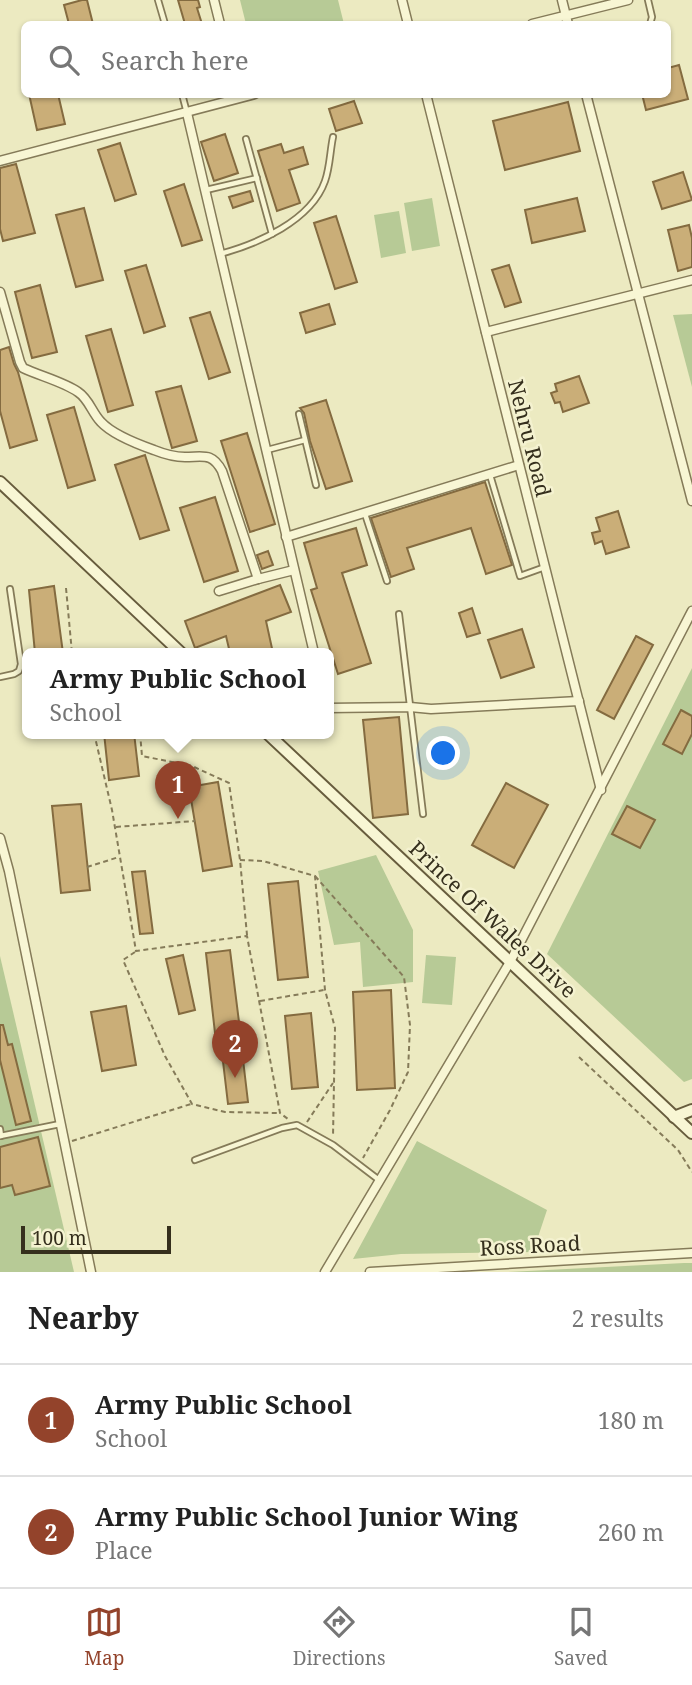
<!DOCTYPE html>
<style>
:root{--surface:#fff;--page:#f6f6f6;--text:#222;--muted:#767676;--line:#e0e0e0;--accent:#93432b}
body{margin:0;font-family:"Noto Serif",serif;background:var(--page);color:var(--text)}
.scale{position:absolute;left:21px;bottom:18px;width:150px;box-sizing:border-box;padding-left:7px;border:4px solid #352f1d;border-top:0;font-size:19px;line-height:24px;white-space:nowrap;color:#352f1d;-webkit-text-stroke:5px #f4f2d0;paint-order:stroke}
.you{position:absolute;left:444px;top:754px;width:24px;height:24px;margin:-18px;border:5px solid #fff;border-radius:50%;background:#1a73e8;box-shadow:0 0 0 10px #1a73e833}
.badge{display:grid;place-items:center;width:46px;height:46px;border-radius:50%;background:var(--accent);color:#fff;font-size:23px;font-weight:700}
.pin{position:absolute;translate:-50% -58px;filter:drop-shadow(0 2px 4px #0008)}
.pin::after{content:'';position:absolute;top:37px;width:24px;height:21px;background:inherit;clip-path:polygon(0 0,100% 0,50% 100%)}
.popup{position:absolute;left:22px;top:648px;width:312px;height:91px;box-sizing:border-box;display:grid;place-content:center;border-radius:10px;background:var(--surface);filter:drop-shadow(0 2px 5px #0005);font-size:23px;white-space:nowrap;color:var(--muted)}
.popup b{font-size:26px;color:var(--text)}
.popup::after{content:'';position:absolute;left:50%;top:100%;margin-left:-14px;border:14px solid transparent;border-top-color:var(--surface)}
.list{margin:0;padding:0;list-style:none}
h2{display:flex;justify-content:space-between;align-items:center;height:91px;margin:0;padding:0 28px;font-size:30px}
h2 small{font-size:23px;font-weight:400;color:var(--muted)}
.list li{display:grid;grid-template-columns:46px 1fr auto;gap:21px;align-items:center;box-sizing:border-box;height:112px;padding:0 28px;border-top:2px solid var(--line)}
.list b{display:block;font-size:26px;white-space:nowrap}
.list p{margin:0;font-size:23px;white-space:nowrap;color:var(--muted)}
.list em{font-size:23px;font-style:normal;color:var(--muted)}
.icon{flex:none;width:38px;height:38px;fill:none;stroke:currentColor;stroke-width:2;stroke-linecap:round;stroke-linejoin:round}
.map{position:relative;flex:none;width:692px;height:1272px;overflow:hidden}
.search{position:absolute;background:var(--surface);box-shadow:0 2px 5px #0004;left:21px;right:21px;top:21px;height:77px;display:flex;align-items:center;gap:18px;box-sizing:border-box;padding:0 24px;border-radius:10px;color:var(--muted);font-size:26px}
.sheet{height:315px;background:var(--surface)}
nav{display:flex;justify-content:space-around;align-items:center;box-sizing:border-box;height:98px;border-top:2px solid var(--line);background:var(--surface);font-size:19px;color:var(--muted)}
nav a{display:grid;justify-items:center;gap:4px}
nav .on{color:var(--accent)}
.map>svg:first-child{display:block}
.green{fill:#b7ca96}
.building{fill:#caae78;stroke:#846b40;stroke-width:2}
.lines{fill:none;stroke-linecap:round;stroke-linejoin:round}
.lane-casing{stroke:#857b59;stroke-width:8}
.street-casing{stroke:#857b59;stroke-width:11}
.secondary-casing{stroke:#675c3d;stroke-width:14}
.path{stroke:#857b59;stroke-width:2;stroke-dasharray:5 3.5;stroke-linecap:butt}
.lane{stroke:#f8f6d4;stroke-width:4.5}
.street{stroke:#f8f6d4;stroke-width:8}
.secondary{stroke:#f8f6d4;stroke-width:10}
.labels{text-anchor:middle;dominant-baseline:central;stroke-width:5;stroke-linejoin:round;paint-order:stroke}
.street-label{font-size:21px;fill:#352f1d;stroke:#f4f2d0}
</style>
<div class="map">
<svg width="692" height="1272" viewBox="0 0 692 1272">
<rect width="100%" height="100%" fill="#eceac1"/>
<!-- green -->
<g class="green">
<path d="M240,0H338L344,24H246Z"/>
<path d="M432,198L440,246L412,251L404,203Z"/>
<path d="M399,211L406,253L381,258L374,215Z"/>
<path d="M692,314V387L673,315Z"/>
<path d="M692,668V1079L684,1082L547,954Z"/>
<path d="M376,855L413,930V982L363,987L360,942L334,945L318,871Z"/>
<path d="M426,955L456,957L452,1005L422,1003Z"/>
<path d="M0,956L74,1272H0Z"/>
<path d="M417,1141L547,1210L533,1252L401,1254L353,1259Z"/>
<path d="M684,1263H692V1272H508Z"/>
</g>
<!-- building -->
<g class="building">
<path d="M82,0H87L93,24H69L64,5Z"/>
<path d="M178,0H198L200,7L197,8L202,24H185Z"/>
<path d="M679,65L688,99L646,110L642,94H668V68Z"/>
<path d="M29,94H58L65,124L37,130Z"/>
<path d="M354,101L362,123L336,131L329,109Z"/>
<path d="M568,102L580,151L505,170L493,121Z"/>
<path d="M225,134L238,173L214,181L201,142Z"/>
<path d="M120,143L136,194L115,201L98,150Z"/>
<path d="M281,144L284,153L303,147L308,164L289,170L300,203L277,211L258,151Z"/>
<path d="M16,164L35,233L3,241L0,229V168Z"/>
<path d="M683,172L692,200L662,209L653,182Z"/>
<path d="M184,184L202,240L182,246L164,191Z"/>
<path d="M250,191L253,201L233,208L229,197Z"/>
<path d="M577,198L585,231L532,243L525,210Z"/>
<path d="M84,208L103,280L76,287L56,215Z"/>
<path d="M336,216L357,282L335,289L314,223Z"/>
<path d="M689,225L692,238V267L678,271L668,230Z"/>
<path d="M146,265L165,326L144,333L125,271Z"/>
<path d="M509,265L521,302L505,307L492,270Z"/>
<path d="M40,285L57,352L32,358L15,292Z"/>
<path d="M329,304L335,324L306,333L300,313Z"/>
<path d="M210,312L230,372L209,379L190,318Z"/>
<path d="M111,329L133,405L108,412L86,336Z"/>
<path d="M9,347L14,364L18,372L37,440L10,448L0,411V350Z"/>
<path d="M579,376L589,403L563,412L560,402L555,403L551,393L557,391L555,384Z"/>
<path d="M181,386L197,441L172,448L156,392Z"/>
<path d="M326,400L352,481L326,489L310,441L304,413L300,408Z"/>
<path d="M74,407L95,480L68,488L47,415Z"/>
<path d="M247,433L275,524L250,532L221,441Z"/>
<path d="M145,455L169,530L140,539L115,465Z"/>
<path d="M485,482L512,565L486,574L471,528L407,548L414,569L391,577L371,518Z"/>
<path d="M215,497L238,571L204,582L180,508Z"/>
<path d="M618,511L629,547L606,554L602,541L595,544L592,533L600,531L596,518Z"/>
<path d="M356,528L367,565L342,573L371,663L338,674L311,590L317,588L304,543Z"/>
<path d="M268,551L273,565L262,569L257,555Z"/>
<path d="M280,585L291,612L266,621L273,653H230L226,636L195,648L185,621Z"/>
<path d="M54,586L63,653H35L29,590Z"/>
<path d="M472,608L480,633L467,637L459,613Z"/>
<path d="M522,629L534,667L501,678L488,640Z"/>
<path d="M636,636L653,645L614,719L597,710Z"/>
<path d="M681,710L692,716V734L682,754L663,744Z"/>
<path d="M399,717L408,814L373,818L363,720Z"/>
<path d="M104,733H134L139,776L109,780Z"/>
<path d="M218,782L232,866L203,871L189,787Z"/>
<path d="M506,783L548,805L514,868L472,845Z"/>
<path d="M81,804L90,890L61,893L52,806Z"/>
<path d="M627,806L655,820L640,848L612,834Z"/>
<path d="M145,871L153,933L140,934L132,872Z"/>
<path d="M298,881L308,977L278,980L268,884Z"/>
<path d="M230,950L240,1030L215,1033L206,953Z"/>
<path d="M183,955L195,1010L179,1014L166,959Z"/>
<path d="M391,990L395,1088L357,1090L353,992Z"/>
<path d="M126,1006L136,1065L102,1071L91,1012Z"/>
<path d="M311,1013L318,1087L292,1089L285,1016Z"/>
<path d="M0,1025H3L8,1045L12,1044L31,1121L16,1125L0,1060Z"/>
<path d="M242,1051L248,1102L228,1104L222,1053Z"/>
<path d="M38,1137L50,1186L15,1195L12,1185L0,1188V1147Z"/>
</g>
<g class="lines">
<defs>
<g id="lane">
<path d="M158,0L165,24"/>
<path d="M648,0L652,17L650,24"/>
<path d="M182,94L187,113"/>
<path d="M246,139L272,234"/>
<path d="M206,190L257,178"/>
<path d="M220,254C257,244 311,221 325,181C330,167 330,151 333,137"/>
<path d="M299,414L316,485"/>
<path d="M267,450L305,440"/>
<path d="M490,475L520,576L545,567"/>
<path d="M365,514L387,581"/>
<path d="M399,614L423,814"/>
<path d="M0,677L14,674L19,671L21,664L10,589"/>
<path d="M0,1129L1,1136"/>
<path d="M0,1136L60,1124"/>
<path d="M195,1160L282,1128L297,1125L333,1145L379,1180"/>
</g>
<g id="street">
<path d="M214,0L220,24"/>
<path d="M402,0L408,24"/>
<path d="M562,0L568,24"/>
<path d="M532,24L628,0"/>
<path d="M426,94L601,790"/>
<path d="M586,94L692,501"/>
<path d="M187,113L314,653"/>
<path d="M0,161L255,94"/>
<path d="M0,292L20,362L23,368C40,376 64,382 78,392C89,399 92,413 101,422C113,435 137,444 154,450C164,454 175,457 185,457C203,457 212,452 222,471L258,579"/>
<path d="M486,332L692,280"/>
<path d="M286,537L519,465"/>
<path d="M219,591L258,579L294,570"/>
<path d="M328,708L410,707L431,709L579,701"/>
<path d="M0,838L9,871L91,1272"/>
<path d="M325,1272L510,962L692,611"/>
<path d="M370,1272L692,1253"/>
</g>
<g id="secondary">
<path d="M0,482L181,653"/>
<path d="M267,733L692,1133"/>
<path d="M674,1117L692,1110"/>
</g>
</defs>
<!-- lane casing -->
<use href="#lane" class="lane-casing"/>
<!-- street casing -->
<use href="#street" class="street-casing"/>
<!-- secondary casing -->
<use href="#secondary" class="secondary-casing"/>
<!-- path -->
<g class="path">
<path d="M66,588L72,653"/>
<path d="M94,733L112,810L136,951L247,936L280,1113L288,1119"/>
<path d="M140,733L142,756L192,766L229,783L240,860L247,935"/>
<path d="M116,827L195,821"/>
<path d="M240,860L263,861L315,876L325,990L335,1028L333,1137"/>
<path d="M87,867L119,857"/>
<path d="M315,876L404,977L410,1025L408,1072L390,1110L363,1158"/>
<path d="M135,952L123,960L165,1056L192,1104L225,1112L277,1113"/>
<path d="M260,1001L324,990"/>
<path d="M579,1057L678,1150L692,1172"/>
<path d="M307,1122L333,1083"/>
<path d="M72,1141L191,1104"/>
</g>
<!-- lane -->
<use href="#lane" class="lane"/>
<!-- street -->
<use href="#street" class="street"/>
<!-- secondary -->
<use href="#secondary" class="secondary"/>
</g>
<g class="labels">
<!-- street labels -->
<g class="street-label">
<text transform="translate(530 438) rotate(76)">Nehru Road</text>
<text transform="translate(493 919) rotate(43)">Prince Of Wales Drive</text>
<text transform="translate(530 1245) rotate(-3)">Ross Road</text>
</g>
</g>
</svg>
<div class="scale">100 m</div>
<div class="you"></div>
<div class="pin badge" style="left:178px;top:819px">1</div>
<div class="popup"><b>Army Public School</b>School</div>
<div class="pin badge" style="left:235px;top:1078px">2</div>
<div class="search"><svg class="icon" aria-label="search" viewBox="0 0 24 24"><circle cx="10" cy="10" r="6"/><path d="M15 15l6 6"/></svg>Search here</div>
</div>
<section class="sheet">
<h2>Nearby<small>2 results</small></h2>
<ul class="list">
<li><span class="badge">1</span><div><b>Army Public School</b><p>School</p></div><em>180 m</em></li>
<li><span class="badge">2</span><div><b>Army Public School Junior Wing</b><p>Place</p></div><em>260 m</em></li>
</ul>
</section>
<nav>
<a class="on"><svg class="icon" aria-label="map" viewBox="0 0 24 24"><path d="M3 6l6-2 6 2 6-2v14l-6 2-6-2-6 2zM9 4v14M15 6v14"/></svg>Map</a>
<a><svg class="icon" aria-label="directions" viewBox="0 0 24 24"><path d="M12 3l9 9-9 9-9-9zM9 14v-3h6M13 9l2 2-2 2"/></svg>Directions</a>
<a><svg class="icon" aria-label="saved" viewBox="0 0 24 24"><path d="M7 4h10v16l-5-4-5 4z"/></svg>Saved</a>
</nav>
